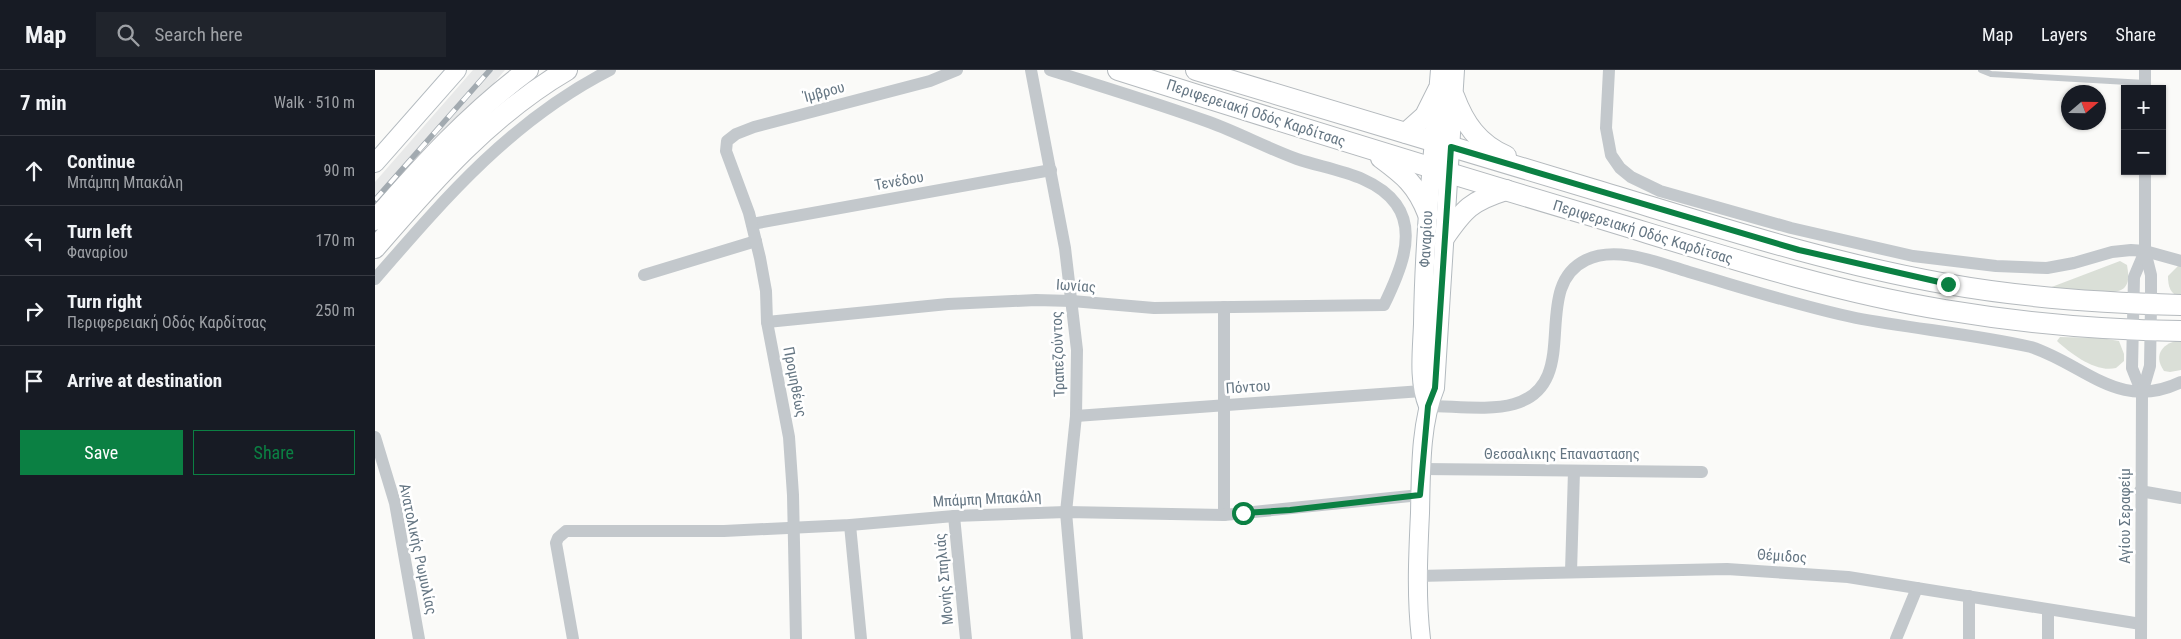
<!DOCTYPE html>
<meta charset="utf-8">
<style>
:root{--surface:#171b24;--page:#20242c;--text:#f1f3f6;--muted:#9ea1a6;--line:#363941;--accent:#0b8043}
body{margin:0;font-family:"Roboto Condensed",sans-serif;background:var(--page);color:var(--text)}
.controls{position:absolute;right:15px;top:15px;display:grid;overflow:hidden;border-radius:0px;box-shadow:0 1px 4px #0004}
.controls button{width:45px;height:45px;display:grid;place-items:center;padding:0;border:0;border-bottom:1px solid var(--line);background:var(--surface);color:var(--text);font:25px sans-serif}
.compass{position:absolute;left:1686px;top:15px;width:45px;height:45px;border-radius:50%;background:var(--surface);box-shadow:0 1px 4px #0004;rotate:70deg}
.stop{position:absolute;width:15px;height:15px;margin:-11px;border:4px solid #0b8043;border-radius:50%;background:#fff}
.stop.end{background:#0b8043;border-color:#fff;box-shadow:0 1px 5px #0008}
.list{margin:0;padding:0;list-style:none}
h2{display:flex;justify-content:space-between;align-items:center;height:65px;margin:0;padding:0 20px;font-size:21px}
h2 small{font-size:16px;font-weight:400;color:var(--muted)}
.list li{display:grid;grid-template-columns:32px 1fr auto;gap:15px;align-items:center;box-sizing:border-box;height:70px;padding:0 20px;border-top:1px solid var(--line)}
.list b{display:block;font-size:19px;white-space:nowrap}
.list p{margin:0;font-size:16px;white-space:nowrap;color:var(--muted)}
.list em{font-size:16px;font-style:normal;color:var(--muted)}
.actions{display:flex;gap:10px;padding:15px 20px}
.actions a{flex:1;padding:11px 0;border:1px solid var(--accent);border-radius:0px;text-align:center;font-size:18px;color:var(--accent)}
.actions .main{background:var(--accent);color:#fff}
.icon{flex:none;width:28px;height:28px;fill:none;stroke:currentColor;stroke-width:2;stroke-linecap:round;stroke-linejoin:round}
.map{position:relative;flex:none;width:1806px;height:569px;overflow:hidden}
header{display:flex;align-items:center;gap:30px;box-sizing:border-box;height:70px;padding:0 25px;background:var(--surface);border-bottom:1px solid var(--line)}
header strong{font-size:24px}
nav{display:flex;gap:28px;margin-inline-start:auto;font-size:18px}
.search{width:350px;height:45px;background:var(--page);display:flex;align-items:center;gap:12px;box-sizing:border-box;padding:0 18px;border-radius:0px;color:var(--muted);font-size:19px}
main{display:flex}
aside{flex:1;background:var(--surface)}
.map>svg:first-child{display:block}
.built{fill:#e8e9e9}
.green{fill:#dadfd7}
.lines{fill:none;stroke-linecap:round;stroke-linejoin:round}
.secondary-casing{stroke:#b3babf;stroke-width:20}
.primary-casing{stroke:#b5babe;stroke-width:22}
.lane{stroke:#c3c8cc;stroke-width:6}
.street{stroke:#c3c8cc;stroke-width:12}
.secondary{stroke:#fff;stroke-width:18}
.primary{stroke:#fff;stroke-width:20}
.rail-casing{stroke:#a2aab0;stroke-width:5.5}
.rail{stroke:#fff;stroke-width:4;stroke-dasharray:11;stroke-linecap:butt}
.route{stroke:#0b8043;stroke-width:6}
.labels{text-anchor:middle;dominant-baseline:central;stroke-width:5;stroke-linejoin:round;paint-order:stroke}
.street-label{font-size:15px;fill:#657683;stroke:#fff}
</style>
<header>
<strong>Map</strong>
<div class="search"><svg class="icon" aria-label="search" viewBox="0 0 24 24"><circle cx="10" cy="10" r="6"/><path d="M15 15l6 6"/></svg>Search here</div>
<nav><a>Map</a><a>Layers</a><a>Share</a></nav>
</header>
<main>
<aside>
<h2>7 min<small>Walk · 510 m</small></h2>
<ul class="list">
<li><svg class="icon" aria-label="ahead" viewBox="0 0 24 24"><path d="M12 20V5M6 11l6-6 6 6"/></svg><div><b>Continue</b><p>Μπάμπη Μπακάλη</p></div><em>90 m</em></li>
<li><svg class="icon" aria-label="left" viewBox="0 0 24 24"><path d="M17 20v-9H6M10 6l-5 5 5 5"/></svg><div><b>Turn left</b><p>Φαναρίου</p></div><em>170 m</em></li>
<li><svg class="icon" aria-label="right" viewBox="0 0 24 24"><path d="M7 20v-9h11M14 6l5 5-5 5"/></svg><div><b>Turn right</b><p>Περιφερειακή Οδός Καρδίτσας</p></div><em>250 m</em></li>
<li><svg class="icon" aria-label="arrive" viewBox="0 0 24 24"><path d="M6 21V4h12l-3 4 3 4H6"/></svg><div><b>Arrive at destination</b></div></li>
</ul>
<div class="actions"><a class="main">Save</a><a>Share</a></div>
</aside>
<div class="map">
<svg width="1806" height="569" viewBox="0 0 1806 569">
<rect width="100%" height="100%" fill="#fafaf8"/>
<!-- built -->
<path class="built" d="M98,0H130L73,67L0,145V112Z"/>
<!-- green -->
<g class="green">
<path d="M1745,191L1752,195C1753,202 1755,211 1750,217C1741,229 1689,219 1674,218Z"/>
<path d="M1804,195L1806,196V227C1795,225 1793,216 1793,206Z"/>
<path d="M1685,267L1726,268L1744,271L1749,284V291L1741,298C1721,303 1696,284 1682,271Z"/>
<path d="M1806,270V300L1795,302L1789,301C1777,284 1789,272 1806,270Z"/>
</g>
<g class="lines">
<defs>
<g id="secondary">
<path d="M0,93L82,0"/>
<path d="M1053,336C1043,311 1047,281 1048,254C1049,169 1058,85 1065,0"/>
<path d="M1046,569C1041,527 1043,485 1045,443C1046,403 1045,354 1060,318L1080,0"/>
</g>
<g id="primary">
<path d="M743,0C898,49 1052,97 1207,143C1327,179 1447,220 1570,240C1648,253 1727,260 1806,261"/>
<path d="M821,0C953,40 1085,80 1217,119C1334,154 1452,193 1572,214C1650,228 1727,233 1806,235"/>
<path d="M1079,26C1089,53 1103,74 1131,86"/>
<path d="M1031,63L1050,46L1063,20"/>
<path d="M1006,88C1029,105 1042,115 1053,144"/>
<path d="M0,150C47,96 95,43 153,0"/>
<path d="M1069,168C1089,139 1096,131 1131,120"/>
<path d="M0,178C58,111 115,45 192,0"/>
</g>
</defs>
<!-- secondary casing -->
<use href="#secondary" class="secondary-casing"/>
<!-- primary casing -->
<use href="#primary" class="primary-casing"/>
<!-- lane -->
<path class="lane" d="M1606,0L1616,4L1770,13"/>
<!-- street -->
<g class="street">
<path d="M656,0L690,178L702,280L701,346L691,442L702,569"/>
<path d="M1234,0L1231,58L1236,85L1245,98L1256,107L1285,121L1416,158L1538,186L1621,196L1672,198L1699,193L1737,182L1756,180L1770,181L1806,191"/>
<path d="M1770,19V0"/>
<path d="M377,154L676,100"/>
<path d="M269,205L381,171"/>
<path d="M0,209C71,127 137,50 235,0"/>
<path d="M392,252L573,234L661,230L697,231L779,238L1009,235C1023,206 1043,164 1021,134C999,104 954,100 922,89C892,78 864,63 834,52C782,33 728,17 675,0"/>
<path d="M1767,323L1757,298L1759,207L1770,181"/>
<path d="M1053,336C1079,336 1115,341 1139,334C1210,314 1153,218 1211,190C1242,175 1283,193 1314,202C1369,218 1424,236 1481,248C1539,259 1598,264 1656,277C1711,295 1744,342 1806,312"/>
<path d="M701,346L1047,321"/>
<path d="M0,367L20,433L44,569"/>
<path d="M1047,399L1327,402"/>
<path d="M1765,421L1806,428"/>
<path d="M849,445V237"/>
<path d="M579,446L591,569"/>
<path d="M475,455L486,569"/>
<path d="M1196,502L1199,401"/>
<path d="M1043,506L1352,499L1473,507L1766,554"/>
<path d="M1594,526V569"/>
<path d="M1673,540V569"/>
<path d="M198,569L181,473L183,468L191,461H349L475,455L579,446L691,442L849,445L1045,425"/>
<path d="M421,569L418,425L414,367L392,252L391,221L385,188L374,143L351,81L352,71L361,64L379,57L555,11L582,0"/>
<path d="M1521,569L1542,518"/>
<path d="M1766,569L1767,323L1775,296L1776,234V205L1770,181V101"/>
</g>
<!-- secondary -->
<use href="#secondary" class="secondary"/>
<!-- primary -->
<use href="#primary" class="primary"/>
<defs>
<path id="rail" d="M0,130L115,0"/>
</defs>
<!-- rail casing -->
<use href="#rail" class="rail-casing"/>
<!-- rail -->
<use href="#rail" class="rail"/>
</g>
<g class="lines">
<!-- route -->
<path class="route" d="M868,443L915,440L1045,425L1053,336L1060,318L1076,77L1424,180L1573,214"/>
</g>
<g class="labels">
<!-- street labels -->
<g class="street-label">
<text transform="translate(449 22) rotate(-15)">Ίμβρου</text>
<text transform="translate(881 43) rotate(18)">Περιφερειακή Οδός Καρδίτσας</text>
<text transform="translate(524 111) rotate(-10)">Τενέδου</text>
<text transform="translate(1268 162) rotate(17)">Περιφερειακή Οδός Καρδίτσας</text>
<text transform="translate(1051 169) rotate(-87)">Φαναρίου</text>
<text transform="translate(701 216) rotate(4)">Ιωνίας</text>
<text transform="translate(683 284) rotate(-92)">Τραπεζούντος</text>
<text transform="translate(420 312) rotate(79)">Προμηθέως</text>
<text transform="translate(873 317) rotate(-4)">Πόντου</text>
<text x="1187" y="384">Θεσσαλικης Επαναστασης</text>
<text transform="translate(612 429) rotate(-3)">Μπάμπη Μπακάλη</text>
<text transform="translate(1750 446) rotate(-90)">Αγίου Σεραφείμ</text>
<text transform="translate(43 479) rotate(78)">Ανατολικής Ρωμυλίας</text>
<text transform="translate(1407 486) rotate(4)">Θέμιδος</text>
<text transform="translate(569 509) rotate(-95)">Μονής Σπηλιάς</text>
</g>
</g>
</svg>
<div class="controls">
<button>+</button>
<button>−</button>
</div>
<svg class="compass" viewBox="-18 -18 36 36"><path d="M0-13l5 13h-10z" fill="#e53935"/><path d="M0 13l5-13h-10z" fill="#9ea1a6"/></svg>
<div class="stop" style="left:868px;top:443px"></div>
<div class="stop end" style="left:1573px;top:214px"></div>
</div>
</main>
